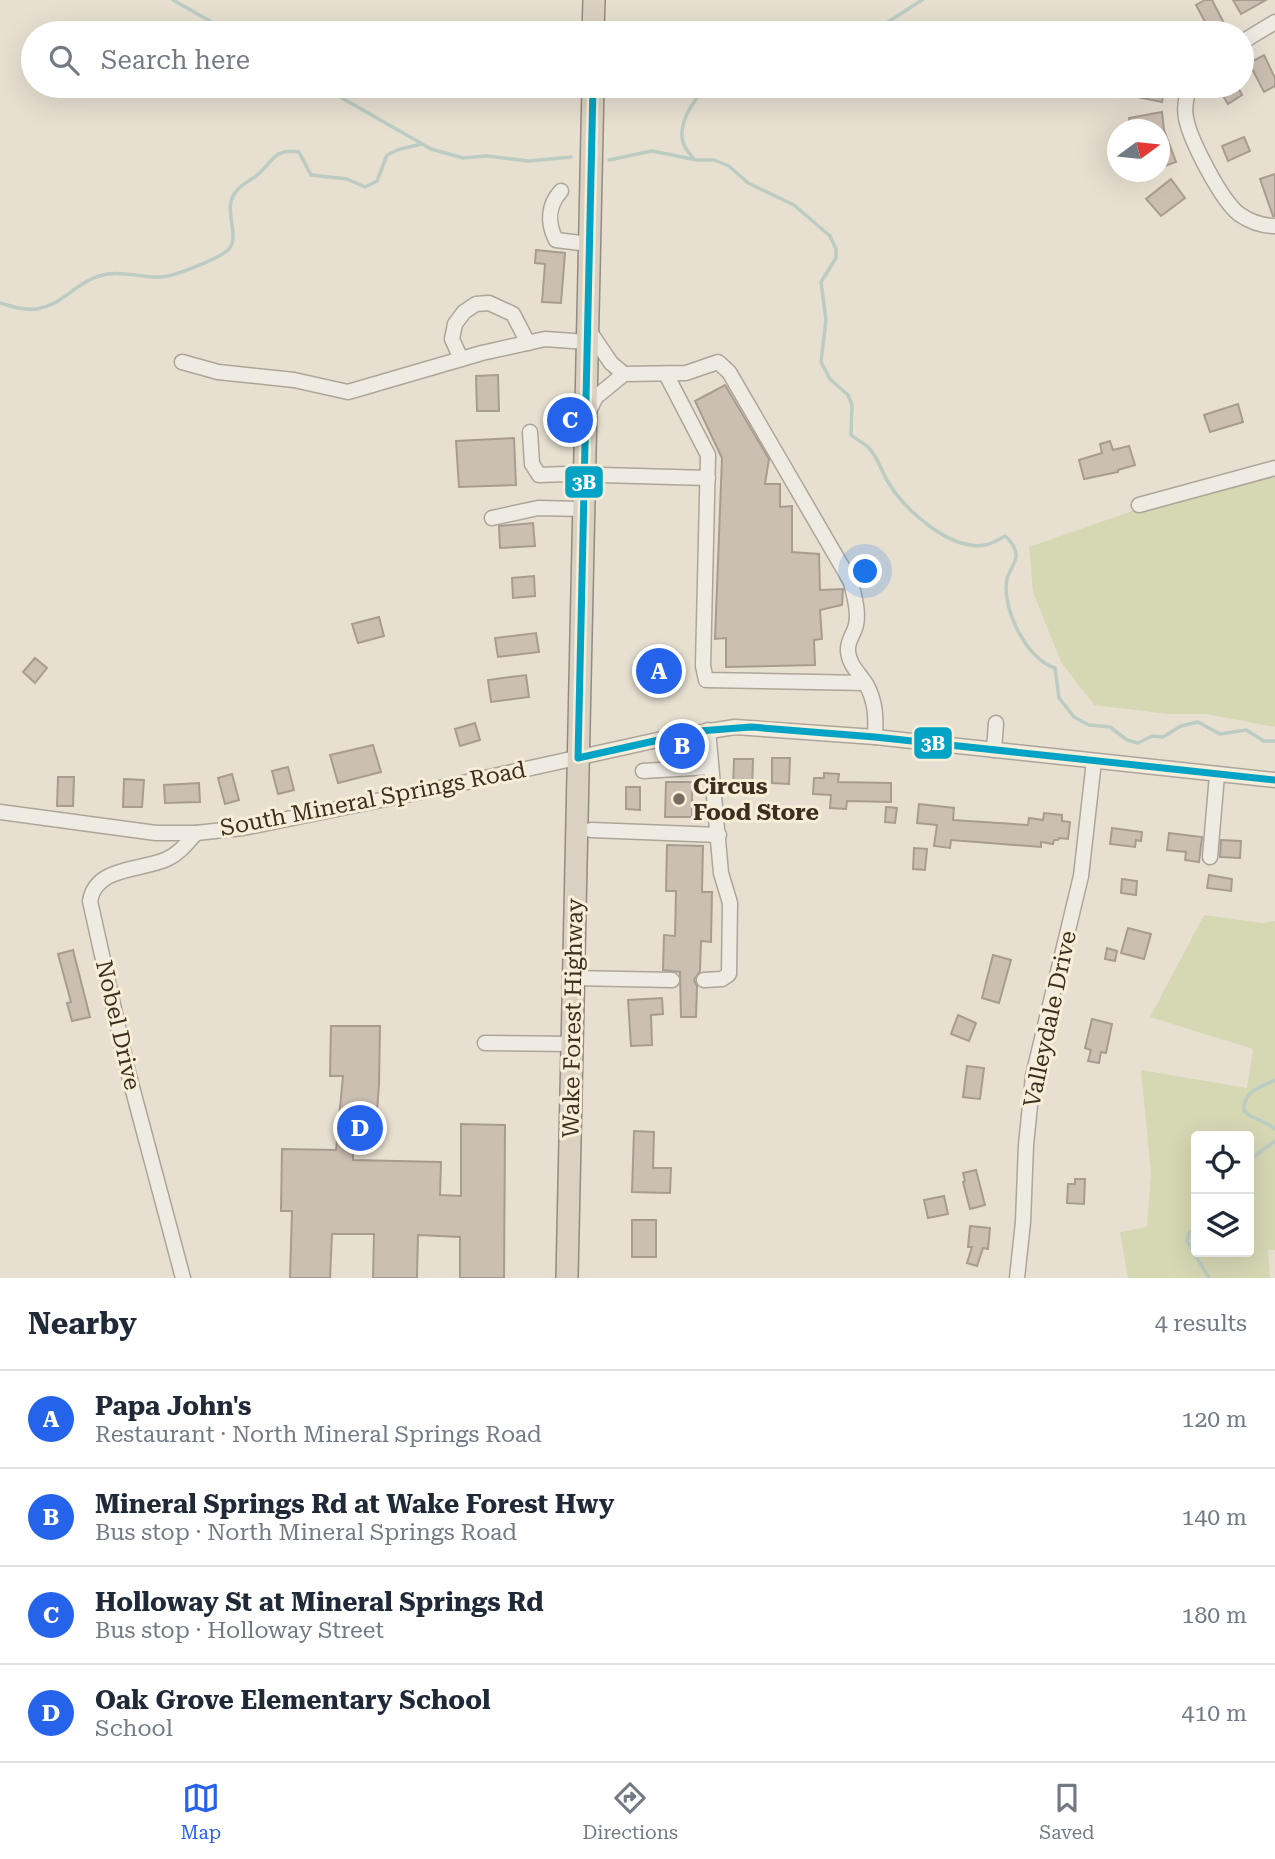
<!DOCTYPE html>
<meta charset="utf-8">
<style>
:root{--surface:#fff;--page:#f2f2f3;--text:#1f2937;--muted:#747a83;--line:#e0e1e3;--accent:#2563eb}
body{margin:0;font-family:"Roboto Serif",serif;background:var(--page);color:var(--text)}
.controls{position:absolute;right:21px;bottom:21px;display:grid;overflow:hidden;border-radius:7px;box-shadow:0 7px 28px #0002}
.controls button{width:63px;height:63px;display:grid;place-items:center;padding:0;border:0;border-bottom:2px solid var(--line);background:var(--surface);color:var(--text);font:35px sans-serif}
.compass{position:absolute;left:1107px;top:119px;width:63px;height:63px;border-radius:50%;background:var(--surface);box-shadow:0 7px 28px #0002;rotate:75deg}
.you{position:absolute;left:866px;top:572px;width:24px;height:24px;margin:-18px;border:5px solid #fff;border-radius:50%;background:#1a73e8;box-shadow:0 0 0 10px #1a73e833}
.badge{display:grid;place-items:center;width:46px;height:46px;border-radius:50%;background:var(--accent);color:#fff;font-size:23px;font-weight:700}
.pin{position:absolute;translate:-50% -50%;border:4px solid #fff;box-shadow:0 2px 7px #0006}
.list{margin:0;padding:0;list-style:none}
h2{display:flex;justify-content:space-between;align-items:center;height:91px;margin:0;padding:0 28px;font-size:30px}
h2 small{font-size:23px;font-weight:400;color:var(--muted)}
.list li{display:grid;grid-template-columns:46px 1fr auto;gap:21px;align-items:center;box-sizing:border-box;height:98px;padding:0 28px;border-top:2px solid var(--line)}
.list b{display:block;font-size:26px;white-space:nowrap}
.list p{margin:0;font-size:23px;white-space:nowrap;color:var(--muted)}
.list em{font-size:23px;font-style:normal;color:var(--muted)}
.icon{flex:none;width:38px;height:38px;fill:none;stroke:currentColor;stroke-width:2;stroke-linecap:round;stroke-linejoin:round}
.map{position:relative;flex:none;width:1275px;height:1278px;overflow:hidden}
.search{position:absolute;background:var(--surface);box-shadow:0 7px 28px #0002;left:21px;right:21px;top:21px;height:77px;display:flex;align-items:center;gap:18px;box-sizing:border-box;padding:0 24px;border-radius:38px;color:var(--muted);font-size:26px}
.sheet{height:483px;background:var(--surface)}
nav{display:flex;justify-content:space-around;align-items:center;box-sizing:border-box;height:98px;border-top:2px solid var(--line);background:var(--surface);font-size:19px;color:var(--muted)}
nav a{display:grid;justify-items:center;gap:4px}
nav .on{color:var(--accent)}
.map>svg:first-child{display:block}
.green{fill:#d6d7b3;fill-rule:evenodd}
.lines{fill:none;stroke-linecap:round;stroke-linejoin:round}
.stream{stroke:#bcccc2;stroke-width:3.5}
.building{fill:#cbbfb2;stroke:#a89c90;stroke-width:2}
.minor-casing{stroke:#ada599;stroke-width:17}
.highway-casing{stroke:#928b80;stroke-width:24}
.minor{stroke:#efebe3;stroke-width:14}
.highway{stroke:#dad1c2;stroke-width:21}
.bus-1-casing{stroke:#f7eed8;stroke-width:12}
.bus-1{stroke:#03a3c5;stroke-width:7}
.poi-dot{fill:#786c5e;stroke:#f7eed8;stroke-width:2.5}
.labels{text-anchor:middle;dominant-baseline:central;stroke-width:6;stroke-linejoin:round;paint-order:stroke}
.poi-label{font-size:23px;font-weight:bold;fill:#3d2e20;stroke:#f7eed8;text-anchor:start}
.street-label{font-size:23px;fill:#3d2e20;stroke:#f7eed8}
.line-badge{stroke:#f7eed8;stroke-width:2.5}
.badge-label{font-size:19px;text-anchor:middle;font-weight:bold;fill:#fff}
</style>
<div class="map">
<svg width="1275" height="1278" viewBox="0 0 1275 1278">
<rect width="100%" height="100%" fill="#e7e0d1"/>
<!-- green -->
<g class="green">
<path d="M1275,472V727L1206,714H1168L1094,705L1061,662L1033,592L1029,547L1138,509Z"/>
<path d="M1204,915L1263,923L1275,921V1250H1268L1270,1278H1128L1120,1232L1147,1227L1151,1173L1141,1070L1247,1088L1253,1049L1150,1017ZM1196,1136H1249V1252H1196Z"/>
</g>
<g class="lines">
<!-- stream -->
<g class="stream">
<path d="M173,0L231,33"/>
<path d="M861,33L885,24L922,0"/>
<path d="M321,86L431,149L463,158L486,156L529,161L571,157"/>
<path d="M694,159C691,155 686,150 684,145C676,124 694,99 708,86"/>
<path d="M609,160L652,151L697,160H714L729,166L748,183L794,205L830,236L836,249V258L821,282L826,320L821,362L830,379L848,395L852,405L851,435C857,440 864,443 869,448C877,456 882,472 888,482C905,510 950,551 985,545C992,544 999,539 1005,536C1011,541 1015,546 1016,554C1017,563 1009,570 1007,579C1001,608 1027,660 1055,668L1059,698L1074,717L1089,725L1110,727L1127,740L1138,743L1152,736L1163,737L1181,726L1198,722L1220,734L1246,730L1264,741H1275"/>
<path d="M0,303C11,306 25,311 37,309C64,305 76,280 107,274C125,271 143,278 160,277C173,277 221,258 229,249C239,236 227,217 231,202C234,188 245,184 256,176C272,164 273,147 299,152L311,175L347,179L365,187L377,181L387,155L400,149L422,144"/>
<path d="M1275,1080C1260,1087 1242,1092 1244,1111C1253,1120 1265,1120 1275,1129"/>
<path d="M1249,1160L1275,1141"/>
<path d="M1196,1229L1189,1233L1187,1241L1209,1278"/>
</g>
</g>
<!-- building -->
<g class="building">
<path d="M1205,0H1212L1225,25L1211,33L1196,5Z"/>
<path d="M1233,0H1266L1241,14Z"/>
<path d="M1264,55L1275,78V86L1264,92L1249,63Z"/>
<path d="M1139,86H1165L1162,102L1137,97Z"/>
<path d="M1217,86H1237L1242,95L1228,104Z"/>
<path d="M1162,112L1164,130L1176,162L1159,168V130H1131L1129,118Z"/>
<path d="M1244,137L1250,151L1228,161L1222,146Z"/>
<path d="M1275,174V216H1273L1260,179Z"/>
<path d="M1171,179L1185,198L1161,216L1146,199Z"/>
<path d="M536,250L565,253L561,303L542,302L545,264L535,263Z"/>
<path d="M498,375L499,411H477L476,376Z"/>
<path d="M725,385L769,459L765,484H780V507L792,506V552L819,554L820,590L843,589L842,605L820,610L822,639L814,640L815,665L726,667V638L715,639L722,458L695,401Z"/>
<path d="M1238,404L1243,422L1210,432L1204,415Z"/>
<path d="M514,438L516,485L459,487L456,441Z"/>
<path d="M1110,441L1113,450L1129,446L1135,465L1118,470V472L1084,479L1079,460L1102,453L1100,444Z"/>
<path d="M533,523L535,546L500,548L499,526Z"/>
<path d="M534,576L535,596L513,598L512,578Z"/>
<path d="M379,617L384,636L358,643L352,624Z"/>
<path d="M536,633L539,652L498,657L495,638Z"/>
<path d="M35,658L47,668L35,683L23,672Z"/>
<path d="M646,662L680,663V682L645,680Z"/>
<path d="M526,675L529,697L491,702L488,680Z"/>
<path d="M475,723L480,740L460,746L455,729Z"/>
<path d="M373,745L381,772L338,783L330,755Z"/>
<path d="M772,758H790L789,784L772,783Z"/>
<path d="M734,759H753L752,791L733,790Z"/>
<path d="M288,767L294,790L278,794L272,771Z"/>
<path d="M824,773L839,774L838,782L891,783V802L847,801L846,809L830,808L831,795L813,794L814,778H824Z"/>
<path d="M232,774L239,800L225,804L218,778Z"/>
<path d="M58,777H74L73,806H57Z"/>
<path d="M124,779L144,780L142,807H123Z"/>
<path d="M666,782H692V817H665Z"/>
<path d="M199,783L200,802L165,803L164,785Z"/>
<path d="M626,787H640V810L626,809Z"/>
<path d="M919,804L954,808L953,820L1028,825L1029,818L1043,820L1044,813L1062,815V821L1070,822L1068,839L1059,838L1058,840H1054L1053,844L1041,842V847L951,840L950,848L934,846L937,825L917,823Z"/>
<path d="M886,807L897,808L895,823L885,822Z"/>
<path d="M1112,828L1142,832L1141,841L1136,840L1135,847L1110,844Z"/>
<path d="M1169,833L1202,837L1199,862L1185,860L1186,852L1167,850Z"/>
<path d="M1221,840L1241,841L1240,858L1220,857Z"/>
<path d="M667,845L703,846L702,892H712L711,942L701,941L700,971L694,980L697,986L696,1017H681L680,972L663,970L664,935L675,936L676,891H666Z"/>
<path d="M914,848L927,849L925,870L913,869Z"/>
<path d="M1209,875L1232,879L1231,891L1207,888Z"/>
<path d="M1122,879L1137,881L1136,895L1121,893Z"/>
<path d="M1128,928L1151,934L1144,959L1121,953Z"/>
<path d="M1107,948L1117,951L1115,961L1105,959Z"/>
<path d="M73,950L90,1017L72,1021L67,1003L71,1002L58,954Z"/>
<path d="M993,955L1011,960L999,1003L982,998Z"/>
<path d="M662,998L663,1014L651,1015L652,1045L631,1046L628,1000Z"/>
<path d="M958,1015L976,1023L969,1041L951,1034Z"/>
<path d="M1092,1019L1112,1024L1106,1053L1101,1052L1099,1063L1088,1061L1091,1050L1085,1048Z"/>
<path d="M331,1026H380L379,1084L375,1139L353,1137V1160L441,1162L440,1195L461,1196V1124L505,1125L504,1278H460V1237L418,1235L417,1278H373L374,1234H332L330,1278H290L292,1211H281L282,1149L336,1150L343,1076H330Z"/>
<path d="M967,1066L984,1068L980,1099L963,1097Z"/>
<path d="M634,1131L654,1132L653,1168H671L670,1193L632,1192Z"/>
<path d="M976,1170L985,1205L970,1209L963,1182L965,1181L963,1173Z"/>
<path d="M1075,1179H1085L1084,1204L1067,1203L1068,1184H1075Z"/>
<path d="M944,1196L948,1214L928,1218L924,1200Z"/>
<rect x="632" y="1220" width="24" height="37"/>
<path d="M970,1226L990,1228L988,1249L983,1248L977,1266L967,1263L972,1247H968Z"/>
</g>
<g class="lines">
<defs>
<g id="minor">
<path d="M1242,42L1275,22"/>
<path d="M1191,86C1186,96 1184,107 1186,118C1190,140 1221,200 1239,214C1249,221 1262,226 1275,226"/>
<path d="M561,191C548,205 547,223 556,240L589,244"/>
<path d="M590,332L611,363L624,374"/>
<path d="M461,359L452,339L455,324L464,312L476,304L489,303L513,314L528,343"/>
<path d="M182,362L218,372L294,380L348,392L482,353L545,339L587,342"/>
<path d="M666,374L708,455L703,666L706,680L865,683"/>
<path d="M588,413L596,397L624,374L686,373L718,362L729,372L851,582C854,596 859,611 856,625C854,634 847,641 848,651C849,665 859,673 866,684C876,702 876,718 875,737"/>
<path d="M530,432L532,464L539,475L566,474L708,478"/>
<path d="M1139,505L1275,468"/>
<path d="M492,518L538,508L584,509"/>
<path d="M994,750L996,723"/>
<path d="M643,771L711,767"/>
<path d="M0,812L156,833H196L243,828L440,788L671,737L735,727L875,737L1275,780"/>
<path d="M591,830L719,835"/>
<path d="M1210,857L1217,775"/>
<path d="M573,978L672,980"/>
<path d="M704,980L722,979L729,974L730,903L721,873L708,730"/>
<path d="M485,1043L572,1044"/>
<path d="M183,1278L128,1072L90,901C96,866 141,871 167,859C180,853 187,843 196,833"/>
<path d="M1017,1278L1023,1222L1026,1145L1033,1076L1081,876L1094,761"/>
</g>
<g id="highway">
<path d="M593,33L594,0"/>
<path d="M567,1278L593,86"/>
</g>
</defs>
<!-- minor casing -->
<use href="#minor" class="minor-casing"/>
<!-- highway casing -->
<use href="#highway" class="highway-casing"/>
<!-- minor -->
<use href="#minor" class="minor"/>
<!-- highway -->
<use href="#highway" class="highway"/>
<defs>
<path id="bus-1" d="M593,86L578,758L699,731L751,727L875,737L1275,780"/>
</defs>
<!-- bus-1 casing -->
<use href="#bus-1" class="bus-1-casing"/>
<!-- bus-1 -->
<use href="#bus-1" class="bus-1"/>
</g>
<!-- markers -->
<circle class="poi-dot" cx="679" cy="799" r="7"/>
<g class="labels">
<!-- poi labels -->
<g class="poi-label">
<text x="693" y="786">Circus<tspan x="693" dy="26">Food Store</tspan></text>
</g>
<!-- street labels -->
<g class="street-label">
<text transform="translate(373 799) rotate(-11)">South Mineral Springs Road</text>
<text transform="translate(573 1018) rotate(-89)">Wake Forest Highway</text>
<text transform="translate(1050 1019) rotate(-78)">Valleydale Drive</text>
<text transform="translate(118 1025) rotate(77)">Nobel Drive</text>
</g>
</g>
<g class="line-badge">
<rect x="564" y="465" width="40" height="34" rx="7" fill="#03a3c5"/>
<rect x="913" y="726" width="40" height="34" rx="7" fill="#03a3c5"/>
</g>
<g class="badge-label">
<text x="584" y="489">3B</text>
<text x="933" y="750">3B</text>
</g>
</svg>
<div class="controls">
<button><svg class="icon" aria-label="locate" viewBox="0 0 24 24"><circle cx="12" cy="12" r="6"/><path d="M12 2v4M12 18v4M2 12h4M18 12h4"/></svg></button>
<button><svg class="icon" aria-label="layers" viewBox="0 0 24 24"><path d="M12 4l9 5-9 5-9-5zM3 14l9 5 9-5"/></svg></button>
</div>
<svg class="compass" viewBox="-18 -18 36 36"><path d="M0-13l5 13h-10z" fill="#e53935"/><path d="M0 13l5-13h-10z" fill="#747a83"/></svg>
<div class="you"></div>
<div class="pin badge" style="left:659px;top:671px">A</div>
<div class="pin badge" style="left:682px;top:746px">B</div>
<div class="pin badge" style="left:570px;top:420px">C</div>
<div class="pin badge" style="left:360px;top:1128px">D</div>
<div class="search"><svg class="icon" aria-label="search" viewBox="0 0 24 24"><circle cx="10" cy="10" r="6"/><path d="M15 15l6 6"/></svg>Search here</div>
</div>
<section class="sheet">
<h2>Nearby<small>4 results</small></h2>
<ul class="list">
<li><span class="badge">A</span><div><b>Papa John's</b><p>Restaurant · North Mineral Springs Road</p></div><em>120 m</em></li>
<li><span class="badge">B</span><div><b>Mineral Springs Rd at Wake Forest Hwy</b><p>Bus stop · North Mineral Springs Road</p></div><em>140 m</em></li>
<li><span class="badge">C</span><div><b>Holloway St at Mineral Springs Rd</b><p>Bus stop · Holloway Street</p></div><em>180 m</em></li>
<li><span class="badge">D</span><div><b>Oak Grove Elementary School</b><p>School</p></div><em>410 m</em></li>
</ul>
</section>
<nav>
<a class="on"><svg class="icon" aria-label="map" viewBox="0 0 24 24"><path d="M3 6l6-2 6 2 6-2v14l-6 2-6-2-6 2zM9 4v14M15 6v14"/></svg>Map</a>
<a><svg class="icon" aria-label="directions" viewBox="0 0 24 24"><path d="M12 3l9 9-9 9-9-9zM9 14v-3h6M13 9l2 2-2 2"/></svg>Directions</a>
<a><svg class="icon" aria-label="saved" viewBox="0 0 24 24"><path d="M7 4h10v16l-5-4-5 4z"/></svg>Saved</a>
</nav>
